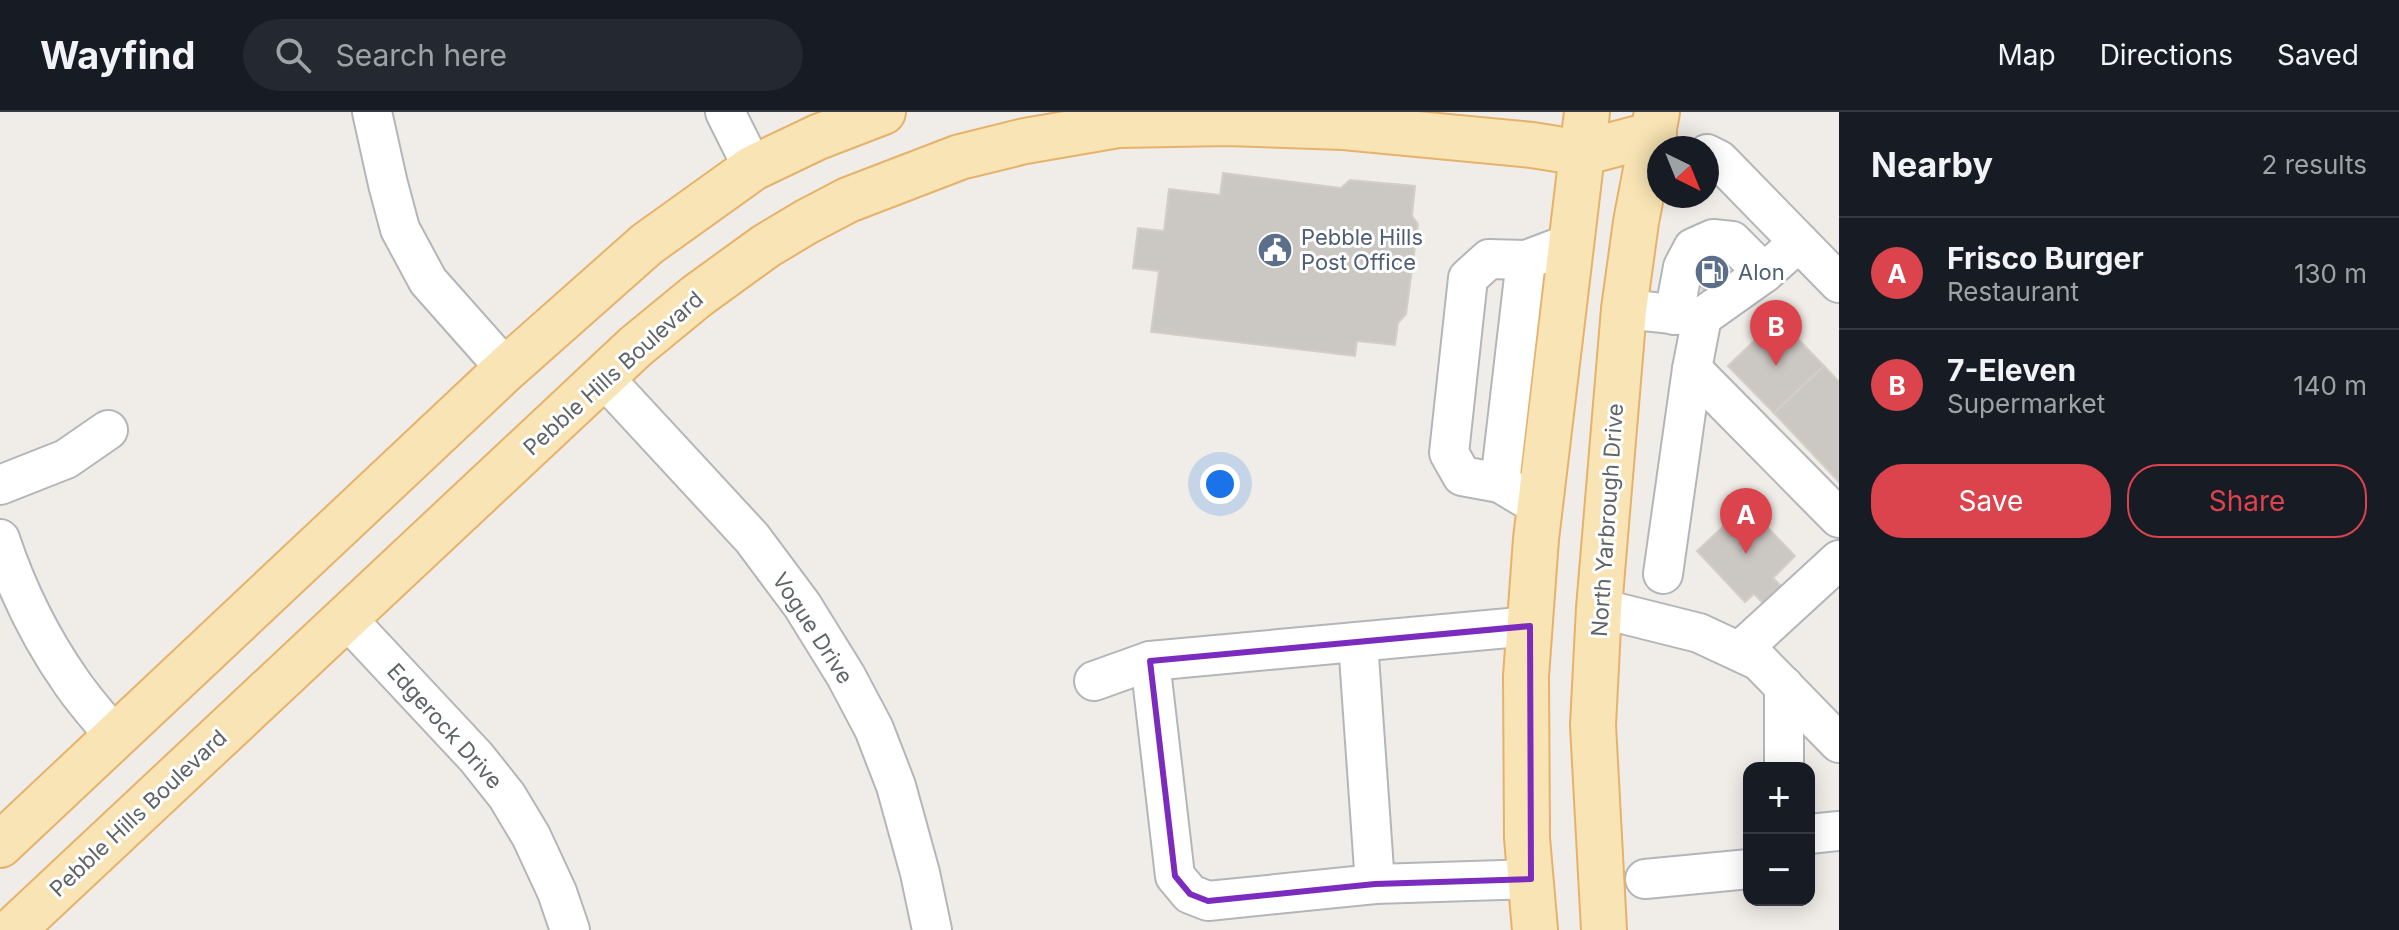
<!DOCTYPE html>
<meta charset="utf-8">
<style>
:root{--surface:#171b24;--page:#242831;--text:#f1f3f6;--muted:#9ea1a6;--line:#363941;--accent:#db434d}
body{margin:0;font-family:Inter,sans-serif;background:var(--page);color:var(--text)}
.controls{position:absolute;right:24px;bottom:24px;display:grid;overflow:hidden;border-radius:16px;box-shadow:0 4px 20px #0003}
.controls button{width:72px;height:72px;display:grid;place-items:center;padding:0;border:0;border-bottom:2px solid var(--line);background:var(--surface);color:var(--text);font:40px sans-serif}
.compass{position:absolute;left:1647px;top:24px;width:72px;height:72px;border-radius:50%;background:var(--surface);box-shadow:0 4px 20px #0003;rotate:137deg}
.you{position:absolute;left:1220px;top:372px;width:28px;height:28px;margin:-20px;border:6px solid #fff;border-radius:50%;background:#1a73e8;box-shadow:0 0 0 12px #1a73e833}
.badge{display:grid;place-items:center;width:52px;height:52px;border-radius:50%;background:var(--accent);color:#fff;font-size:26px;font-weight:700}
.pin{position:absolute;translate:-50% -66px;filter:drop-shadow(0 2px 4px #0008)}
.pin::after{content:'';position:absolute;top:42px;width:28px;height:24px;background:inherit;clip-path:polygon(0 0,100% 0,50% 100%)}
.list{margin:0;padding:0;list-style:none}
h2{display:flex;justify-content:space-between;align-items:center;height:104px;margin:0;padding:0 32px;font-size:34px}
h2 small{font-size:26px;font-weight:400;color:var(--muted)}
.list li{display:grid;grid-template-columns:52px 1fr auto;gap:24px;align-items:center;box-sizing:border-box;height:112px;padding:0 32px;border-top:2px solid var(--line)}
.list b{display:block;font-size:30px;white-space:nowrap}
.list p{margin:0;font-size:26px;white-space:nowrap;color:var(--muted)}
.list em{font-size:26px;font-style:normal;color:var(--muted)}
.actions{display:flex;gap:16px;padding:24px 32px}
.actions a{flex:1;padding:18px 0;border:2px solid var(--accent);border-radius:32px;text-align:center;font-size:28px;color:var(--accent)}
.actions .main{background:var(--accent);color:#fff}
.icon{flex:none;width:44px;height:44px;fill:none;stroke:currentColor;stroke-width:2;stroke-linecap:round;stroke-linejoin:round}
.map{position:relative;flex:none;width:1839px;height:818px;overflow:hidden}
header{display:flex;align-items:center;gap:48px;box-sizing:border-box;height:112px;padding:0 40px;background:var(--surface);border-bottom:2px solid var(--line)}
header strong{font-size:38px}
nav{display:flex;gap:44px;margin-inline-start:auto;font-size:28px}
.search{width:560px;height:72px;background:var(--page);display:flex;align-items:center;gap:20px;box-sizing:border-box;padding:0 28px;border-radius:44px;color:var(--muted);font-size:30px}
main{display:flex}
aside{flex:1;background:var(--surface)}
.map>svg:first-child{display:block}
.building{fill:#cbc8c4;stroke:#d4cec7;stroke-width:2}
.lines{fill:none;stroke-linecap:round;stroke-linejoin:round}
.minor-casing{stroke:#b3b6b9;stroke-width:42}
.major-casing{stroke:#e6b26b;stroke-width:48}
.minor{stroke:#fff;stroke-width:38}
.major{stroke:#f8e4b4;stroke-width:44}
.marked{fill:none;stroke:#7b2cbf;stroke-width:6;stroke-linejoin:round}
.labels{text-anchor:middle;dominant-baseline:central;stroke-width:6;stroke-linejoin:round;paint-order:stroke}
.service-label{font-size:22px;fill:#4e5e75;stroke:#fff;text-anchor:start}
.street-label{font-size:22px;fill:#5f6467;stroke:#fff}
</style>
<header>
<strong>Wayfind</strong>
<div class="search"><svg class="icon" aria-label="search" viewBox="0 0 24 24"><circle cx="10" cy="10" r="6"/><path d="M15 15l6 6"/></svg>Search here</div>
<nav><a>Map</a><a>Directions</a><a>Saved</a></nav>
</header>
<main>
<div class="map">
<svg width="1839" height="818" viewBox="0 0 1839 818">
<rect width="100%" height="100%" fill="#f0ede8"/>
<!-- building -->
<g class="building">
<path d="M1223,61L1341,76L1350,68L1415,74L1412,104L1418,112L1406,202L1398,211L1395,233L1357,229L1355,244L1151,220L1159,159L1133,156L1138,116L1164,119L1169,77L1220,83Z"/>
<path d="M1718,138L1734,166L1705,182L1689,154Z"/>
<path d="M1778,206L1824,254L1774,301L1728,254Z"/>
<path d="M1824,254L1839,270V370L1774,301Z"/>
<path d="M1746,393L1795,444L1773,466L1784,477L1766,494L1754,482L1745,490L1697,439Z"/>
</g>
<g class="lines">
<defs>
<g id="minor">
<path d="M372,0L388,72L400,117L428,169L506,257"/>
<path d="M725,0L753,56"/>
<path d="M1707,42L1719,48L1839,171"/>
<path d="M1624,197L1702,205L1764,161L1799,130"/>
<path d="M1674,203L1683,155L1693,136L1713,127L1732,129L1764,161"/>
<path d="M1692,257L1839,406"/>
<path d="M604,266L752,426L802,493L846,564L874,617L896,674L920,761L932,818"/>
<path d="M1500,371L1462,364L1449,341L1468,166L1489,147L1526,148"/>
<path d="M0,373L66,347L108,318"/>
<path d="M1540,395L1500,371L1526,148L1571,131"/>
<path d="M0,427C17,478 41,527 72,571C85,590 101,607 115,625"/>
<path d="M1663,462L1692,257L1702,205"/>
<path d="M1599,496L1699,521L1759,549L1839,631"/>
<path d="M346,506L476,645L507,684L531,724L557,780L570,818"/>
<path d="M1358,530L1375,772"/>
<path d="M1741,538L1839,448"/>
<path d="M1150,549L1175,764L1190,782L1208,789L1375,772L1531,767"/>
<path d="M1094,569L1150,549L1530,514"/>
<path d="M1784,574V656"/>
<path d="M1809,722L1839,719"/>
<path d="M1645,767L1749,757"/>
</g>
<g id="major">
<path d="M0,733L506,257L647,132L753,56L818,25L883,0"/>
<path d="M13,818L635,235L697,184L766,134L806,110L848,88L960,45L1025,29L1118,13L1228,11L1344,15L1532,33L1582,41L1654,22"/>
<path d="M1535,818L1527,726L1526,564L1536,427L1587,0"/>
<path d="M1604,818L1593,613L1599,496L1624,197L1636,110L1657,0"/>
</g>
</defs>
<!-- minor casing -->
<use href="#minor" class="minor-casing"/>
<!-- major casing -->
<use href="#major" class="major-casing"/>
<!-- minor -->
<use href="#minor" class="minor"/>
<!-- major -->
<use href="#major" class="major"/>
</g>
<!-- marked area -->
<path class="marked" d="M1530,514L1531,767L1375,772L1208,789L1190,782L1175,764L1150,549Z"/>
<!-- icons -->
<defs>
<symbol id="civic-disc" viewBox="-11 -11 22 22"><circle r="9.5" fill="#5c6f8a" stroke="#fff"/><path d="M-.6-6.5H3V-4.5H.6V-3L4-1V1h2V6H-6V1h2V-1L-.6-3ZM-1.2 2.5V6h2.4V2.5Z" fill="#fff"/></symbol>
<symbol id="fuel-disc" viewBox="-11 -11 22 22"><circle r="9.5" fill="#5c6f8a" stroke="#fff"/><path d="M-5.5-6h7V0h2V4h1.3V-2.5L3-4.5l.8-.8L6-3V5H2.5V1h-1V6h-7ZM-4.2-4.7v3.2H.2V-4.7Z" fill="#fff"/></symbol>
</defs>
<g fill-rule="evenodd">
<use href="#civic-disc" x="1255" y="118" width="40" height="40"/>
<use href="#fuel-disc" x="1692" y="140" width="40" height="40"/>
</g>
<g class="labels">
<!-- service labels -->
<g class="service-label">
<text x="1301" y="125">Pebble Hills<tspan x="1301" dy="25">Post Office</tspan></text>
<text x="1738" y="160">Alon</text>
</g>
<!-- street labels -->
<g class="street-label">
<text transform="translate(613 261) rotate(-42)">Pebble Hills Boulevard</text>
<text transform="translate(1607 408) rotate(-86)">North Yarbrough Drive</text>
<text transform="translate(813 516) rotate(57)">Vogue Drive</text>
<text transform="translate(445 614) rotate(48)">Edgerock Drive</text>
<text transform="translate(138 701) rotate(-43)">Pebble Hills Boulevard</text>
</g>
</g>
</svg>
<div class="controls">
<button>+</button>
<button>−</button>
</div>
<svg class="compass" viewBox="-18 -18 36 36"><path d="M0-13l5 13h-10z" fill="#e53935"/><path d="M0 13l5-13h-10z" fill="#9ea1a6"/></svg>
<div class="you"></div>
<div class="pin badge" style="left:1746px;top:442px">A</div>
<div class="pin badge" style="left:1776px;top:254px">B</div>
</div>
<aside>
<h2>Nearby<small>2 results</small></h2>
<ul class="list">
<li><span class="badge">A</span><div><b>Frisco Burger</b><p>Restaurant</p></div><em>130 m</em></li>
<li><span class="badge">B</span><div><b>7-Eleven</b><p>Supermarket</p></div><em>140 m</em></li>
</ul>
<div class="actions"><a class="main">Save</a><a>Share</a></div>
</aside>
</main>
